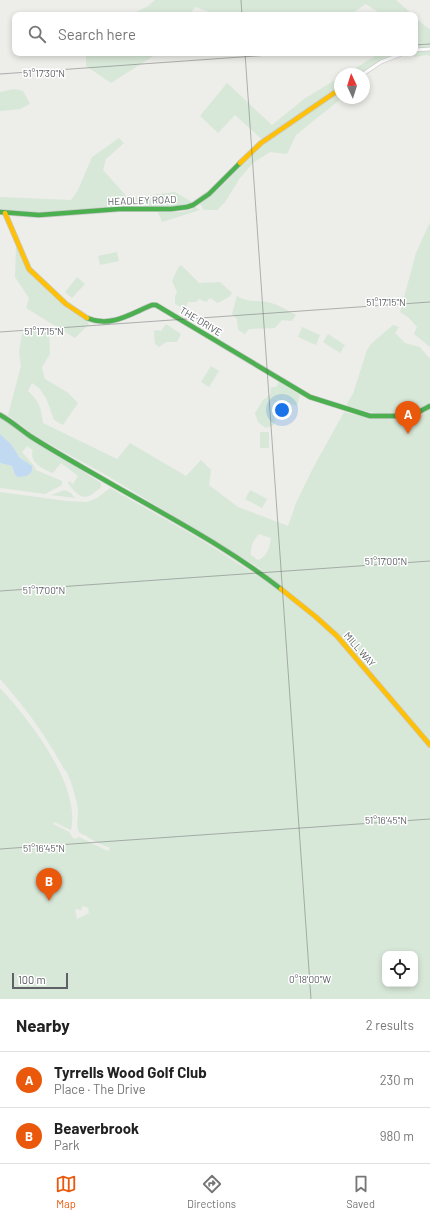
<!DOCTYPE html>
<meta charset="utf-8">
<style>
:root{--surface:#fff;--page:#f2f2f2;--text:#222;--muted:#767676;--line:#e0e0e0;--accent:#ea580c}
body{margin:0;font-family:Barlow,sans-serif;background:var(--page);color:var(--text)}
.controls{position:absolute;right:12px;bottom:12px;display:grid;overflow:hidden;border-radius:8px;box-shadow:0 2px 6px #0003}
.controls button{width:36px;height:36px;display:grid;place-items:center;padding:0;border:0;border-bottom:1px solid var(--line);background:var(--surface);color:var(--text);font:20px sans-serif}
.compass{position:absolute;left:334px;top:68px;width:36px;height:36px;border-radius:50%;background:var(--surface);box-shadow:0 2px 6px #0003;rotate:356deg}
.scale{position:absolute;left:12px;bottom:10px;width:56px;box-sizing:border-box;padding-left:4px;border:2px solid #5f6166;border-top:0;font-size:11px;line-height:14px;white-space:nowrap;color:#5f6166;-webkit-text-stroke:3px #fff;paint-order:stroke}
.you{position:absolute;left:282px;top:410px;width:14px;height:14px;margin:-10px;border:3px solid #fff;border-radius:50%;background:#1a73e8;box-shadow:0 0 0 6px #1a73e833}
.badge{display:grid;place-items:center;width:26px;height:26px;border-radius:50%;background:var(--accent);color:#fff;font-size:13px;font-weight:700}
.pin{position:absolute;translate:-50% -33px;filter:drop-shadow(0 1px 2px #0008)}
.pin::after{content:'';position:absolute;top:21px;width:14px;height:12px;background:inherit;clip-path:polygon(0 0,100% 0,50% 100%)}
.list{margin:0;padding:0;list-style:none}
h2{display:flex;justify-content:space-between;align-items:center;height:52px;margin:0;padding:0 16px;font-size:17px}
h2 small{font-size:13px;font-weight:400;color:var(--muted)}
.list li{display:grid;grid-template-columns:26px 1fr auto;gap:12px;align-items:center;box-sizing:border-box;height:56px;padding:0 16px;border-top:1px solid var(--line)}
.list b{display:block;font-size:15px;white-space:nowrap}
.list p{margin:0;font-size:13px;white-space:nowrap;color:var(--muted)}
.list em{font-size:13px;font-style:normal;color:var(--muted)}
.icon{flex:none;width:22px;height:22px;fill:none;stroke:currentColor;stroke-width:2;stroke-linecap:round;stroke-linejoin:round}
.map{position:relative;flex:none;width:430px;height:999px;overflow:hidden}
.search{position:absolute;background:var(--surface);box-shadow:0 2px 6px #0003;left:12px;right:12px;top:12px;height:44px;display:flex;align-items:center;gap:10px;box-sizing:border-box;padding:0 14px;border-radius:8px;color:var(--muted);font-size:15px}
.sheet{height:164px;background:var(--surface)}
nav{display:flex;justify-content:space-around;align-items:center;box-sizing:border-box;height:56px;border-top:1px solid var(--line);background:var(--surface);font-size:11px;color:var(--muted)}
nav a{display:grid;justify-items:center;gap:2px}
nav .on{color:var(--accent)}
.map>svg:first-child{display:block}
.green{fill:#d8e8d8;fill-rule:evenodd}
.water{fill:#c2d9f2}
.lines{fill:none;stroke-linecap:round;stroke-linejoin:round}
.street-casing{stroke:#cbcbca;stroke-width:4.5}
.fast-casing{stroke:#c9c9ca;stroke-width:6}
.slow-casing{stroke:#c9c9ca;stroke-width:6}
.street{stroke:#fcfcfc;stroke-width:3}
.fast{stroke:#4caf50;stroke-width:4.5}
.slow{stroke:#ffc107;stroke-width:4.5}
.ticks{fill:none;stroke:#5f6166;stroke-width:1;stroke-opacity:0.45}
.labels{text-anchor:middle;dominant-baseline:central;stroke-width:3;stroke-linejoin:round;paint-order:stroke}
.street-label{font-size:10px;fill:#5f6166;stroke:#fff}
.ticks-label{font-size:10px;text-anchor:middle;fill:#5f6166;stroke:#fff;stroke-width:3;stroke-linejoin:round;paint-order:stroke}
</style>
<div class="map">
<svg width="430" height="999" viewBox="0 0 430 999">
<rect width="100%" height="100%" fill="#edede9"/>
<!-- green -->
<g class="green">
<path d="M155,0H396L413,15H382L366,4L349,15H219L195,7L189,15H130L148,6Z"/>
<path d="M415,17L425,26L430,29V56L427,55L414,57L412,53H415Z"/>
<path d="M86,53H158L111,83L86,66Z"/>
<path d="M385,53H399L384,58L360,74H346L375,56Z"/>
<path d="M340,77V87L334,90L337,94L340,92V98H342L296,135L287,154L270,152L253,163L240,178L225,202L217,210H204L200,204L226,182L248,157L266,143L235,115L218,133L200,116L227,83L272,125L304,99Z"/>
<path d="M14,89L23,91L30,104L20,109L0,111V92Z"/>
<path d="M119,138L124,143L106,159L103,170L128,198L175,192L192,202L186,206H127L73,211L38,212L0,209V197L71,200L78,190L92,157Z"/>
<path d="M195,207L200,210L162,222L157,210C169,211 185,215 195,207Z"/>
<path d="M430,222V347L414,334L417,327L408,317L400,312L416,253Z"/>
<path d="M16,247L20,250L26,269L35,279L67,309L87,320L89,324L75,338L26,308L29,298L15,277Z"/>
<path d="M117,252L119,261L100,265L98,256Z"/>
<path d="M181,265L199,283L220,282L232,293L229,297L218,303L210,298L206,302L199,299L196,302H188L185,309L175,304V297L177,292L172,281L178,268Z"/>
<path d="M77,277L85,284L72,298L65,292Z"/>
<path d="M237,296C249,303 255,300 267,302C278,304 287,310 296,315L292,321L282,320L275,328L249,329L245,334L238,330L237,319L232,314Z"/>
<path d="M166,324L181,334L177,342H166L159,347L155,344L154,332L155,330L161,331Z"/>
<path d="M393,325L399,327L395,333L405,343L420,347L430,359V403C402,419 378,415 348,407L347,403L353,394L367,350L371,344Z"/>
<path d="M302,327L320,335L316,345L298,337Z"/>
<path d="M37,331L49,332L50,354L42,367L45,379L67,392L78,403L63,425L54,420L46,398L39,388L32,383L28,391C40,402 41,408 43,423L117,459L130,443L186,476L201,460L211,470L209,485L238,507L288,526L296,503L313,468L344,412C369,418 407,425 430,409V999H0V688C29,719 81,785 71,830L54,822L53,824L69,832L73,838L75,839L79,837L108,851L110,848C101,844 92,841 85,835C84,835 80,833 79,832C76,828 78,816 78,810C77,802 70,773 64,769C46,736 25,707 0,679V492L67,501L87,502L97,498L110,488L200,539L256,575L261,569L106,475L35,436L8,415L21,366L19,352L22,333ZM259,534L271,538C270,547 267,557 258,560L251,555C250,546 253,541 259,534ZM84,906L88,908L89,913L77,919L75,909L81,910L82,907ZM385,954H415V984H385Z"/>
<path d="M328,334L345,345L340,353L323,342Z"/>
<path d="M211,366L219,371L209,387L201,382Z"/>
<path d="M279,382L300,395L297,406L287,402L282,407L276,408L274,425L266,428L258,422L255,413L263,400L270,395L271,387H276Z"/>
<path d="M0,418L15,426L30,438L75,466L101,483V487C85,502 80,499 68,483L69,481L73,484L78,476L61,463L53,473C44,470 28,462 33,450L27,446L22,452L34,466L36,470L62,481V485L45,494L0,488V463L12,466L15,475L22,477L30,474L33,468L20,458L11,444L0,434Z"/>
<rect x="260" y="432" width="9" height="16"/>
<path d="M65,490L71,493L75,498L51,495Z"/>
<path d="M250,490L267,499L262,508L245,499Z"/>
</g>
<!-- water -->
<path class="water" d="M0,434L11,444L20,458L32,466C34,475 25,477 18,477L15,475L12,466L0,463Z"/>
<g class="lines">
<defs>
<g id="street">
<path d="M415,50L430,49"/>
<path d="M363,74L381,62L404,53"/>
</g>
<g id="fast">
<path d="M0,212L39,215L119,209H171L187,207L193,205L209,194L240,163"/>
<path d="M87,318C111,328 130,314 152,305H156L310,397L370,416H411L430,406"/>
<path d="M0,415C11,421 20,429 30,436C55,452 82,467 108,482C167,516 227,547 281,589"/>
</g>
<g id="slow">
<path d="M240,163L261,143L340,89"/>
<path d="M5,213L29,269L66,304L87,318"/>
<path d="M281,589L316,617L337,636L430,745"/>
</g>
</defs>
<!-- street casing -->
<use href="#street" class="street-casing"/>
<!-- fast casing -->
<use href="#fast" class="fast-casing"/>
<!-- slow casing -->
<use href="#slow" class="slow-casing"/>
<!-- street -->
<use href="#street" class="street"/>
<!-- fast -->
<use href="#fast" class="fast"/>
<!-- slow -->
<use href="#slow" class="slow"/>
</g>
<!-- ticks -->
<path class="ticks" d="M241,0L242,15M415,45L430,44M245,53L311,999M0,74L298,53M0,332L430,302M0,591L430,561M0,849L430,819"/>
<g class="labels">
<!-- street labels -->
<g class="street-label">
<text transform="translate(142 200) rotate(-2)">HEADLEY ROAD</text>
<text transform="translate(201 321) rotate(31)">THE DRIVE</text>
<text transform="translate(360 649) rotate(49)">MILL WAY</text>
</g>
</g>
<g class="ticks-label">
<text x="44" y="77">51°17'30"N</text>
<text x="386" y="306">51°17'15"N</text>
<text x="44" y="335">51°17'15"N</text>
<text x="386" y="565">51°17'00"N</text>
<text x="44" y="594">51°17'00"N</text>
<text x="386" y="824">51°16'45"N</text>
<text x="44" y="852">51°16'45"N</text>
<text x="310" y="983">0°18'00"W</text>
</g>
</svg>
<div class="controls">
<button><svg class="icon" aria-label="locate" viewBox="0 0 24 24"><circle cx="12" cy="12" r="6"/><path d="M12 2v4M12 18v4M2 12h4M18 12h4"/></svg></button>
</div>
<svg class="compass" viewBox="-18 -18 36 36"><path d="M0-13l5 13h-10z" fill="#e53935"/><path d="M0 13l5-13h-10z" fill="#767676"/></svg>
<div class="scale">100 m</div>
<div class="you"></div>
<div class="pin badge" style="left:408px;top:434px">A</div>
<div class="pin badge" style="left:49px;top:901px">B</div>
<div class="search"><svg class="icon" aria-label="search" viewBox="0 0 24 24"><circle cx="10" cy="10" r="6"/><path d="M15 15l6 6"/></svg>Search here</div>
</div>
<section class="sheet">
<h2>Nearby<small>2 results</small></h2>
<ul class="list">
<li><span class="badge">A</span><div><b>Tyrrells Wood Golf Club</b><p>Place · The Drive</p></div><em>230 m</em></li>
<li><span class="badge">B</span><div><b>Beaverbrook</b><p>Park</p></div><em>980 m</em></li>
</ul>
</section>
<nav>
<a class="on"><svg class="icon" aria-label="map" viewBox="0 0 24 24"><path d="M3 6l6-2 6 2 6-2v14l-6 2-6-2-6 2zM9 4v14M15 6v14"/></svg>Map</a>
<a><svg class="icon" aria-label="directions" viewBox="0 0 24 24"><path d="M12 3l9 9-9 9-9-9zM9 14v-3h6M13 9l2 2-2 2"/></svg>Directions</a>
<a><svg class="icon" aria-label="saved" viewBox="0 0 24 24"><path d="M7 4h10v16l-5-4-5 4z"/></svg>Saved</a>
</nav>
